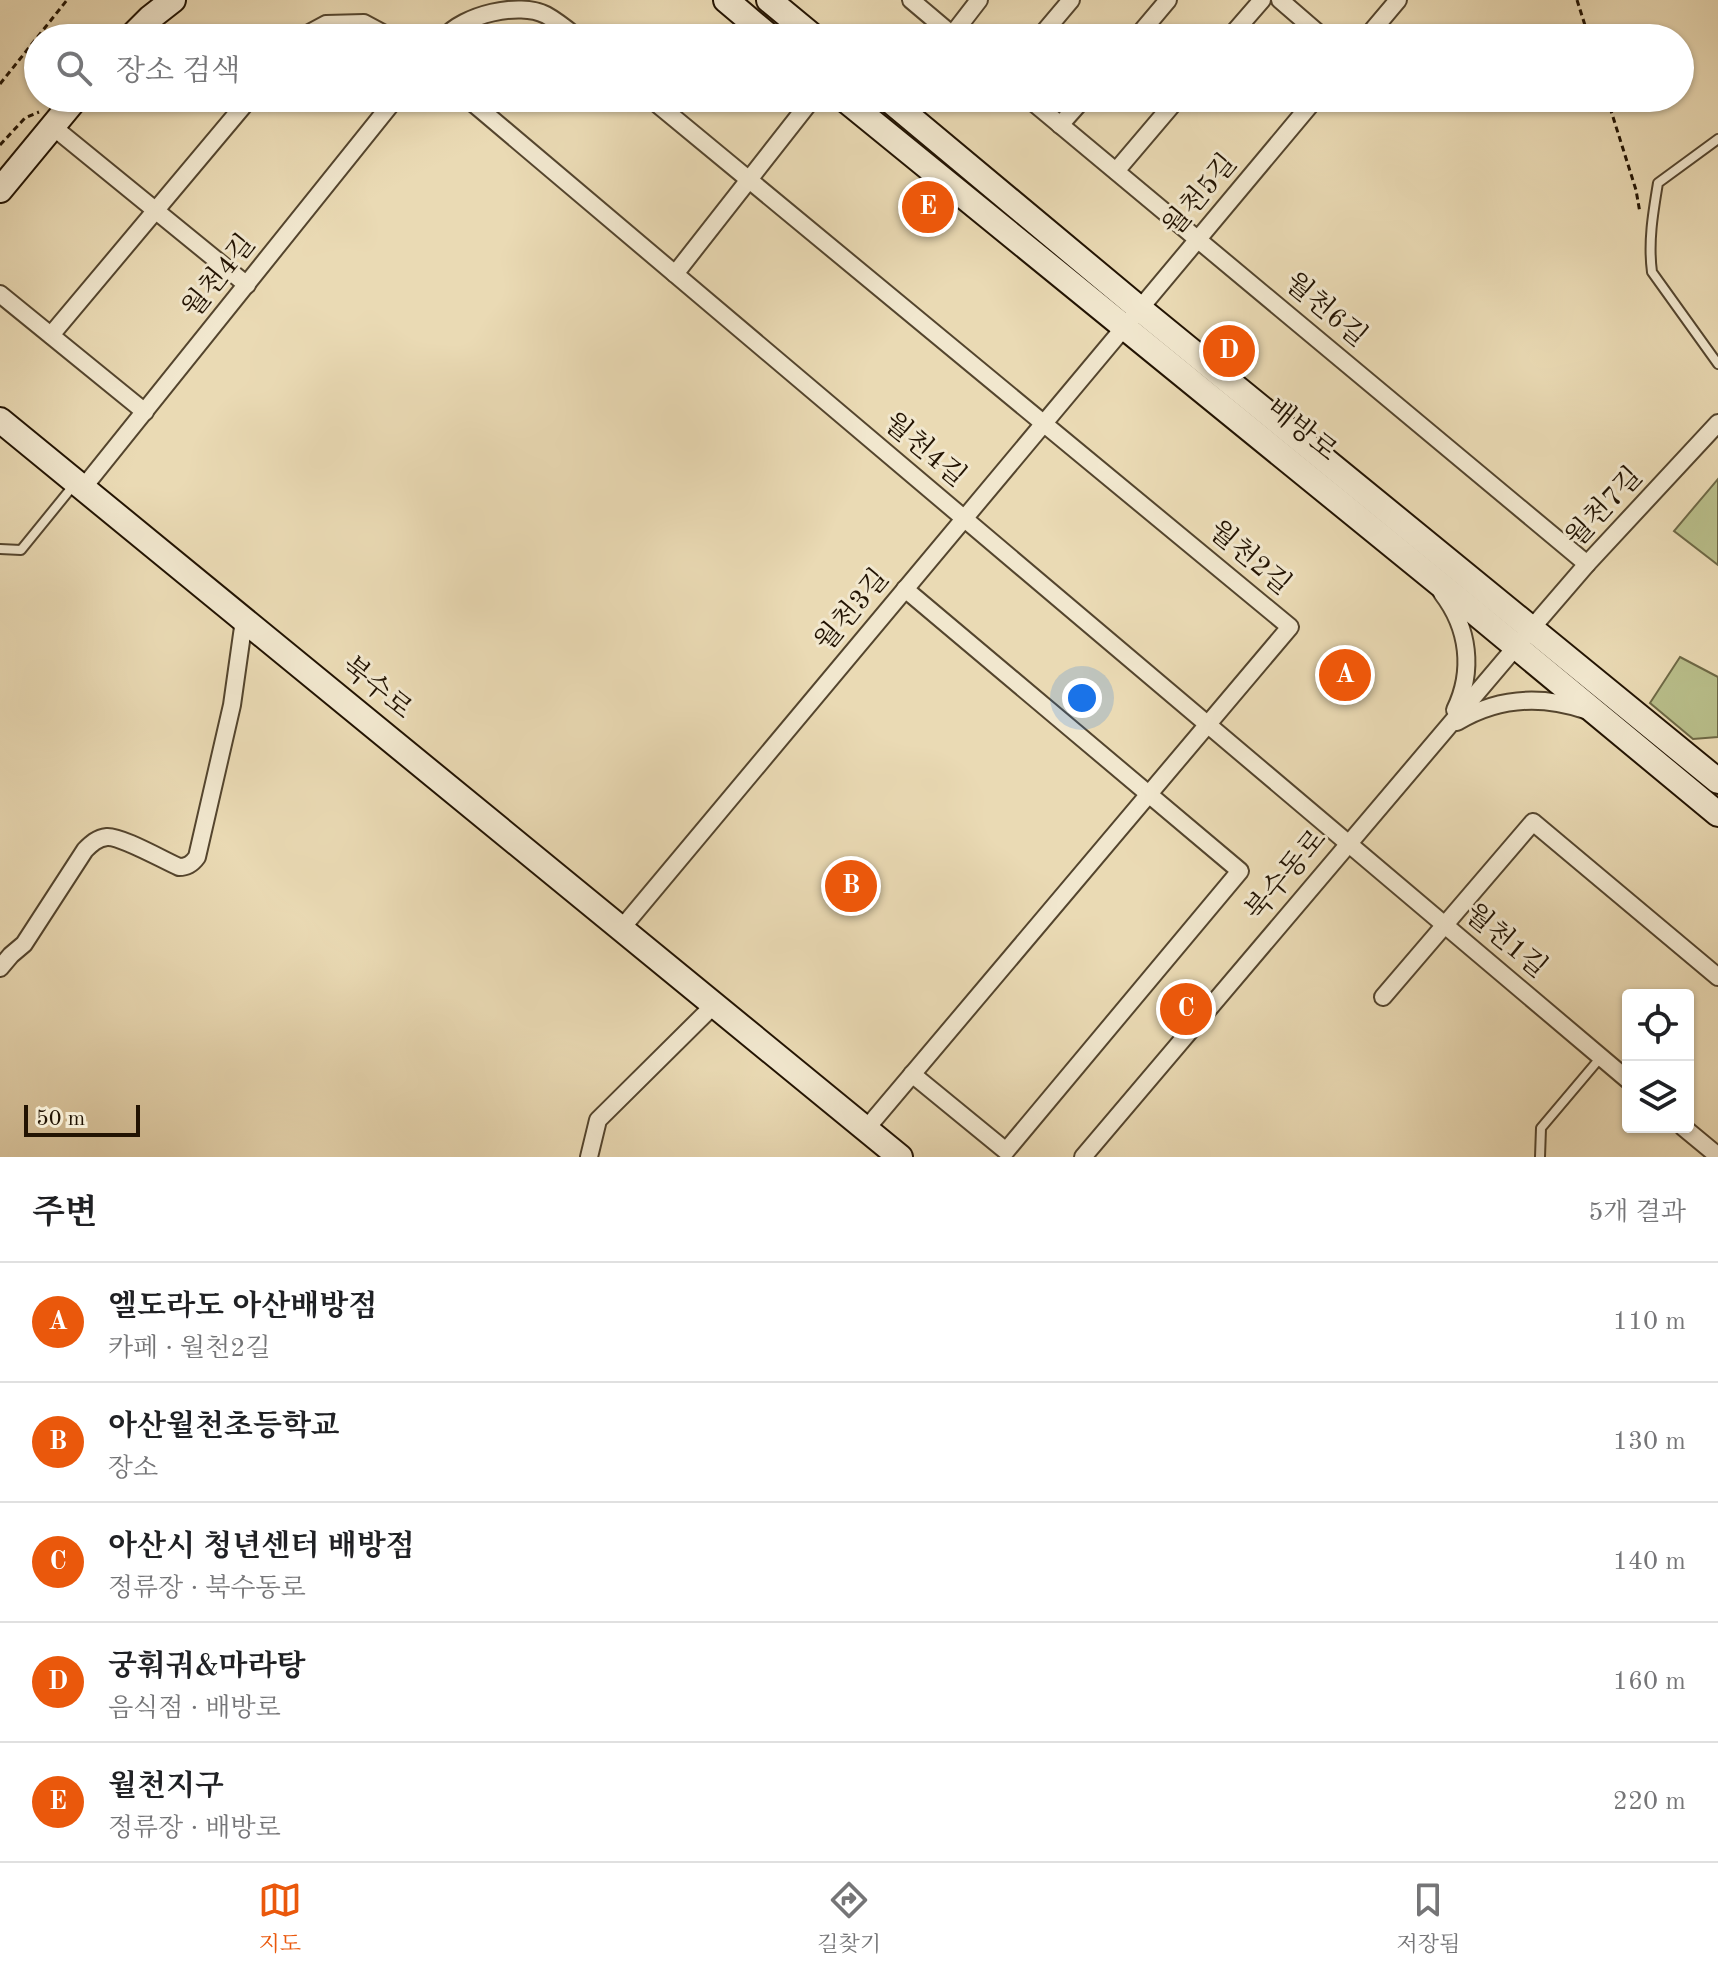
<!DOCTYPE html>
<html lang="ko">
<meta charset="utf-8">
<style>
:root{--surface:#fff;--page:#f2f2f2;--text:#202124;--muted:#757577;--line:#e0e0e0;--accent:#ea580c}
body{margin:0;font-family:"Old Standard TT","Noto Serif KR",serif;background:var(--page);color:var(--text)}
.controls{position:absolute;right:24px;bottom:24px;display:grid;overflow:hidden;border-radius:8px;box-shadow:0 2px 6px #0004}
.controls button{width:72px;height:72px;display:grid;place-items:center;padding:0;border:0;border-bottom:2px solid var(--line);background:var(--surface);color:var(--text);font:40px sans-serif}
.scale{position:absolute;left:24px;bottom:20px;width:116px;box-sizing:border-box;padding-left:8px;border:4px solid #221302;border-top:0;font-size:22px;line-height:28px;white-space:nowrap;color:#221302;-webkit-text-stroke:6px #f1e7ce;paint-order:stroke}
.you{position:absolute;left:1082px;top:698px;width:28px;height:28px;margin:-20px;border:6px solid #fff;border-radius:50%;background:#1a73e8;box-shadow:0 0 0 12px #1a73e833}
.badge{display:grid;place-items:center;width:52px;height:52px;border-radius:50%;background:var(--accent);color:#fff;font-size:26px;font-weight:700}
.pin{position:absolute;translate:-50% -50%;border:4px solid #fff;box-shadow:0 2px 8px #0006}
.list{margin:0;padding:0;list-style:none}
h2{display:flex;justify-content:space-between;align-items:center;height:104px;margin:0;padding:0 32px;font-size:34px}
h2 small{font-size:26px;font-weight:400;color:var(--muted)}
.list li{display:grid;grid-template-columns:52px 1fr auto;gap:24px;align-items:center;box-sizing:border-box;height:120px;padding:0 32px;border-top:2px solid var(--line)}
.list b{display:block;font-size:30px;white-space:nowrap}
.list p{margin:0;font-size:26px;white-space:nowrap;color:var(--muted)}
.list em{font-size:26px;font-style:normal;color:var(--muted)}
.icon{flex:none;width:44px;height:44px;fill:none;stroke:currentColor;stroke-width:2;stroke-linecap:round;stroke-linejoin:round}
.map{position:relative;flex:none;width:1718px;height:1157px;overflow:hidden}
.search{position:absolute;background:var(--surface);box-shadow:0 2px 6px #0004;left:24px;right:24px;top:24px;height:88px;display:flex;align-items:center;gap:20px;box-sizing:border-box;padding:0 28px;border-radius:44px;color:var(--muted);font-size:30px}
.sheet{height:704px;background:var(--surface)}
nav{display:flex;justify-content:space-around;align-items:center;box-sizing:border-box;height:112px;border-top:2px solid var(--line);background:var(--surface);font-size:22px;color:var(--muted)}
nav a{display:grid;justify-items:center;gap:4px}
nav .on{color:var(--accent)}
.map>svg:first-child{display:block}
.green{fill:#b9bf8b;stroke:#6e6946;stroke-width:2}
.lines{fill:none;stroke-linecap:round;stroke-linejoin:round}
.lane-casing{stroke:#54452e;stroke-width:12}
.street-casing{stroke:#54452e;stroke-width:20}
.secondary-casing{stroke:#221302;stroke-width:28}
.path{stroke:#221302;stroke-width:3;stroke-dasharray:6 4;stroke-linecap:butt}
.lane{stroke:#f1e7ce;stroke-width:8}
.street{stroke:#f1e7ce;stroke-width:16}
.secondary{stroke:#f1e7ce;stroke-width:24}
.labels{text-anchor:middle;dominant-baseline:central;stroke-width:6;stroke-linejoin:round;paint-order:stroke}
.street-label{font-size:28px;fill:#221302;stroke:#f1e7ce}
</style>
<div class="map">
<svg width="1718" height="1157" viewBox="0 0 1718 1157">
<rect width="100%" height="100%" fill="#eadab4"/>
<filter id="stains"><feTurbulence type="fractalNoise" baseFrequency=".0025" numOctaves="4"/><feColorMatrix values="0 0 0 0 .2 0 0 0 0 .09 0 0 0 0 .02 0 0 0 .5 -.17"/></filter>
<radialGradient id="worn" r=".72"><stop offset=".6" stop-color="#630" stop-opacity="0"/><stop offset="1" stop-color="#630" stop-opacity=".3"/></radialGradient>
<!-- green -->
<g class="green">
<path d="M486,29L535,30L550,36L548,38H463Z"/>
<path d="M1718,479V565L1674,531Z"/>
<path d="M1680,657L1718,677V737L1693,739L1650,703Z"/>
</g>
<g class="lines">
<defs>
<g id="lane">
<path d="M1718,139L1658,183C1653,213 1648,242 1652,272L1718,364"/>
<path d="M0,549L21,550L73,486"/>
<path d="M1540,1157L1541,1128L1601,1057"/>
</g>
<g id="street">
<path d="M911,0L956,38"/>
<path d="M1280,0L1324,38"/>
<path d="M952,35L979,0"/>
<path d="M300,38L326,24L364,23L392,38"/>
<path d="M444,38C463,15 519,1 546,15C557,21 568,30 578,38"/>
<path d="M1039,38L1071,0"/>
<path d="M1136,38L1168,0"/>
<path d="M1229,38L1262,0"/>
<path d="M1366,38L1398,0"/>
<path d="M467,98L1628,1080"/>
<path d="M650,98L1290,627L866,1129"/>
<path d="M1028,98L1587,564"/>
<path d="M1060,125L1084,98"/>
<path d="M52,126L247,285"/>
<path d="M1116,171L1178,98"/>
<path d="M675,274L813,98"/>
<path d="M0,294L145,412"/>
<path d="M51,335L250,98"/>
<path d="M83,488L396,98"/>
<path d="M905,589L1240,871L1006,1151L912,1074"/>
<path d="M1442,593C1469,628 1474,671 1455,710"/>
<path d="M1457,722C1497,698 1541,695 1585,710"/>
<path d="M621,929L1316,98"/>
<path d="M0,968L11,955L24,944L85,850C91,844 97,838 107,837C121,836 163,860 179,867C187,867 192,864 197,857L232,705L244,620"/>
<path d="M1383,997L1533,822L1718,977"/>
<path d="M1683,1127L1718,1156"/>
<path d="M589,1157L598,1120L714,1005"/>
<path d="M1083,1157L1531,629L1587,564L1718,423"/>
</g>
<g id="secondary">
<path d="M726,0L771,38"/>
<path d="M769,0L815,38"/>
<path d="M130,38L150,18L173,0"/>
<path d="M843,98L1473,611L1718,814"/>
<path d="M887,98L1140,309L1718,781"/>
<path d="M0,190L76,98"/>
<path d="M0,420L900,1157"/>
</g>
</defs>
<!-- lane casing -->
<use href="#lane" class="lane-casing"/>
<!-- street casing -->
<use href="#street" class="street-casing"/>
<!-- secondary casing -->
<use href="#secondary" class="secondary-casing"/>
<!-- path -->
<g class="path">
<path d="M1577,0L1589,38"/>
<path d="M0,84L67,0"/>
<path d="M1607,98L1636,190L1640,213"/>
<path d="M0,145L25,118L39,112"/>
</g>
<!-- lane -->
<use href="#lane" class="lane"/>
<!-- street -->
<use href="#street" class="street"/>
<!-- secondary -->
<use href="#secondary" class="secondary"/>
</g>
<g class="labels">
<!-- street labels -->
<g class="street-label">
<text transform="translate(1201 196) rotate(-50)">월천5길</text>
<text transform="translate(220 277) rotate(-51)">월천4길</text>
<text transform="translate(1325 311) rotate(40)">월천6길</text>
<text transform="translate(1301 431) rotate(39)">배방로</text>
<text transform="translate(924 451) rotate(40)">월천4길</text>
<text transform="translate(1605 508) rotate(-47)">월천7길</text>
<text transform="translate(1249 559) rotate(40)">월천2길</text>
<text transform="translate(853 611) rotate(-50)">월천3길</text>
<text transform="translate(376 689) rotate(39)">북수로</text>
<text transform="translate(1287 876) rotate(-50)">북수동로</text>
<text transform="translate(1505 942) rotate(40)">월천1길</text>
</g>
</g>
<rect width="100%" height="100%" filter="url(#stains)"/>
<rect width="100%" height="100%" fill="url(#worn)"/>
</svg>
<div class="controls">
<button><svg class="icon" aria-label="locate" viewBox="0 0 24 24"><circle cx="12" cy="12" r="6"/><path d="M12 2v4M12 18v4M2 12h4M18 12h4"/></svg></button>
<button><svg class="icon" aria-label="layers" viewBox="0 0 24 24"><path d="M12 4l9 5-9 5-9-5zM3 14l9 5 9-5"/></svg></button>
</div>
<div class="scale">50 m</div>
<div class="you"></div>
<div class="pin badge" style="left:1345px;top:675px">A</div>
<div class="pin badge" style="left:851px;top:886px">B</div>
<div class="pin badge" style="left:1186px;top:1009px">C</div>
<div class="pin badge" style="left:1229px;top:351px">D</div>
<div class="pin badge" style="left:928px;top:207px">E</div>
<div class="search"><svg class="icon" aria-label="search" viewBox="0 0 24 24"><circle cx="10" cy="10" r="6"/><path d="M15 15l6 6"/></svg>장소 검색</div>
</div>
<section class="sheet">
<h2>주변<small>5개 결과</small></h2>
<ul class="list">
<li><span class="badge">A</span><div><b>엘도라도 아산배방점</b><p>카페 · 월천2길</p></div><em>110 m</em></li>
<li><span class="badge">B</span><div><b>아산월천초등학교</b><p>장소</p></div><em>130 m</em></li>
<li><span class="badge">C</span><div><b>아산시 청년센터 배방점</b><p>정류장 · 북수동로</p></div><em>140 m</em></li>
<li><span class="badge">D</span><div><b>궁훠궈&amp;마라탕</b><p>음식점 · 배방로</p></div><em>160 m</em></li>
<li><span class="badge">E</span><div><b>월천지구</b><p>정류장 · 배방로</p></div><em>220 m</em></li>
</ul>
</section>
<nav>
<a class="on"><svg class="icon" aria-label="map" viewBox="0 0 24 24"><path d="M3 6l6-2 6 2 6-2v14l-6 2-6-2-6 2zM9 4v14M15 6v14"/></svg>지도</a>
<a><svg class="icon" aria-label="directions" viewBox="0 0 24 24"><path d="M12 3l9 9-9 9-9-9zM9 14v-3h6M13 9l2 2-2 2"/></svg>길찾기</a>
<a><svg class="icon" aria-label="saved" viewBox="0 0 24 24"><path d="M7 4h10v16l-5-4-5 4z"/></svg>저장됨</a>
</nav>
